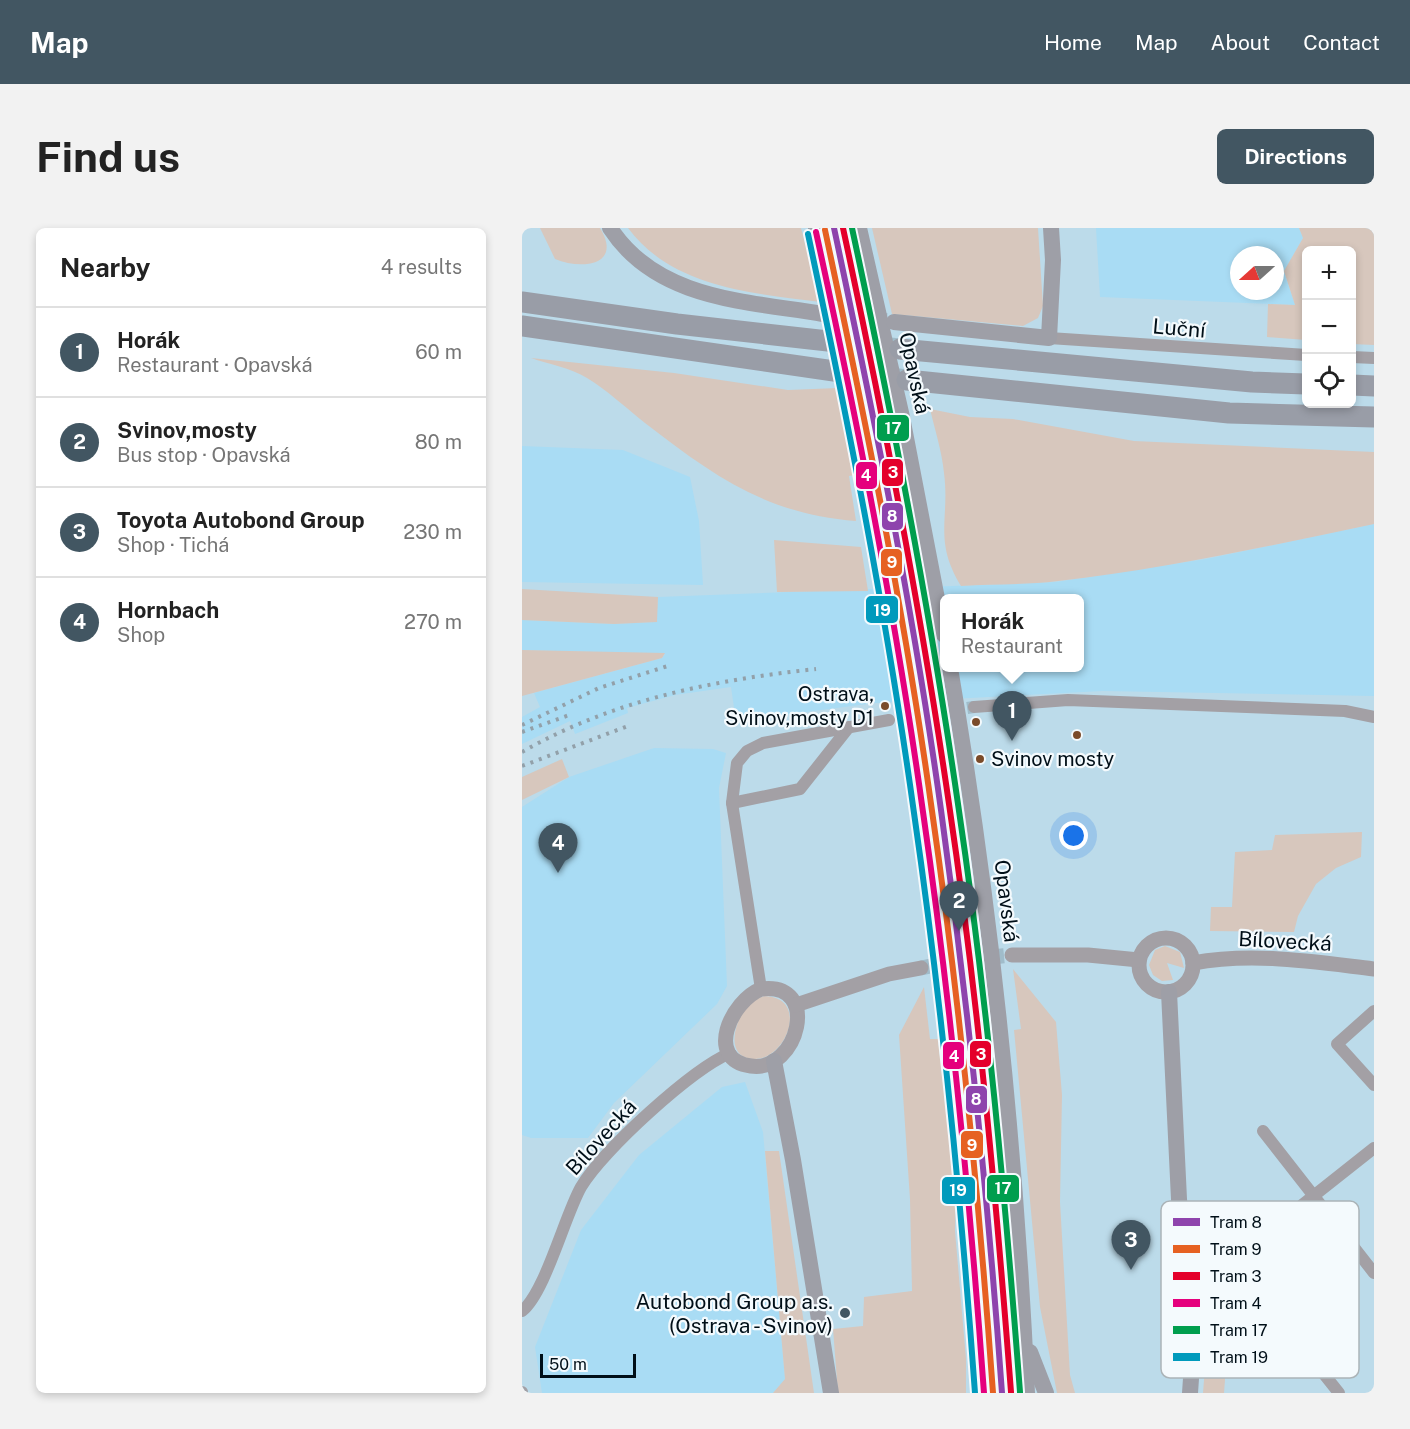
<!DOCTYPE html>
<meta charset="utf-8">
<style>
:root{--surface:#fff;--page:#f2f2f2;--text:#222;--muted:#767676;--line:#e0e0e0;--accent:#425662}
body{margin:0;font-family:"Public Sans",sans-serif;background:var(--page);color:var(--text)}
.controls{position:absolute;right:18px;top:18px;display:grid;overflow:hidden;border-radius:9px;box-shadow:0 3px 9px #0003}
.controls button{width:54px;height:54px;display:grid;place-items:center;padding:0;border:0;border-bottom:2px solid var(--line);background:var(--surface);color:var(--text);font:30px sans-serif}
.compass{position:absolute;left:708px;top:18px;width:54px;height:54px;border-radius:50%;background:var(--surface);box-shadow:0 3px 9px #0003;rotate:249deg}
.scale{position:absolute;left:18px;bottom:15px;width:96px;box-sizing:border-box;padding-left:6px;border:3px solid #000f18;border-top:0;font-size:16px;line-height:21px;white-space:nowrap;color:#000f18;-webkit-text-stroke:4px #f4fafd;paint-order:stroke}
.you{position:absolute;left:552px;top:608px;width:21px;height:21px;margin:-15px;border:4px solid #fff;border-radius:50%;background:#1a73e8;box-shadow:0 0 0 9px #1a73e833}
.badge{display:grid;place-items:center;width:39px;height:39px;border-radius:50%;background:var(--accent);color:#fff;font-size:20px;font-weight:700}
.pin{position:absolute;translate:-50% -50px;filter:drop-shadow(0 2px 3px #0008)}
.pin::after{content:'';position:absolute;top:32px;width:21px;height:18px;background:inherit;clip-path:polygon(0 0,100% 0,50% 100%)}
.popup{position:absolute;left:418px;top:366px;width:144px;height:78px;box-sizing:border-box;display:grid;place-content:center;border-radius:9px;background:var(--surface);filter:drop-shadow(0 2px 4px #0005);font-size:20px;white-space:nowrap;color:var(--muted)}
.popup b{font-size:22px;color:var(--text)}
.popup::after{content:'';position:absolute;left:50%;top:100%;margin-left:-12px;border:12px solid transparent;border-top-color:var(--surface)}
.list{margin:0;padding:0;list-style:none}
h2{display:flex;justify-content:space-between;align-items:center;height:78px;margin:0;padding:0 24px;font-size:26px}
h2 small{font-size:20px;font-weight:400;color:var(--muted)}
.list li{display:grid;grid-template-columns:39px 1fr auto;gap:18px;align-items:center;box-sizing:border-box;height:90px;padding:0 24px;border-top:2px solid var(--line)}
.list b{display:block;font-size:22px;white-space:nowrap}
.list p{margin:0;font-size:20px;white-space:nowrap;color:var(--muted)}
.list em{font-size:20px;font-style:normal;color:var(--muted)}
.icon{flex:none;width:33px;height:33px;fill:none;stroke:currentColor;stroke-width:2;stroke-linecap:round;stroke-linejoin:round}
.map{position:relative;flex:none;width:852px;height:1165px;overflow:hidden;border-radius:9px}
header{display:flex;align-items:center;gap:36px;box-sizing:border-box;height:84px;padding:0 30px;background:var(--accent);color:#fff}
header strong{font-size:28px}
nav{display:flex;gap:33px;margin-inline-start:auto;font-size:21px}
.intro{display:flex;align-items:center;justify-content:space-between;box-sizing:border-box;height:144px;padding:0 36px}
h1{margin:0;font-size:42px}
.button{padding:15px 27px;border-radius:9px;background:var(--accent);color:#fff;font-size:21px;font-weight:700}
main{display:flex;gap:36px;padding:0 36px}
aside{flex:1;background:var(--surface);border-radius:9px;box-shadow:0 3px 9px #0003}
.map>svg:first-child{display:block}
.built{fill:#a9dcf4;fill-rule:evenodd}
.green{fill:#d7c7bd}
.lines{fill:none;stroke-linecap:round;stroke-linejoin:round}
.minor-tunnel{stroke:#a0bcca;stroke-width:12;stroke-dasharray:12 6;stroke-linecap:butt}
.tertiary-tunnel{stroke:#a0bcca;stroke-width:15;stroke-dasharray:15 8;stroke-linecap:butt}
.secondary-tunnel{stroke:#a0bcca;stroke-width:16;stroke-dasharray:16 8;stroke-linecap:butt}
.motorway-tunnel{stroke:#a0bcca;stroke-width:21;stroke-dasharray:21 10;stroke-linecap:butt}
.minor{stroke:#a3a0a5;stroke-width:12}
.tertiary{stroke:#a3a0a5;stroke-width:15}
.secondary{stroke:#9e9fa7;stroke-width:16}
.motorway{stroke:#999da7;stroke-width:21}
.rail{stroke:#92a0a9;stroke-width:4;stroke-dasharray:3 6;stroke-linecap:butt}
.tram-1-casing{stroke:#f4fafd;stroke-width:10}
.tram-2-casing{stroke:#f4fafd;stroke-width:10}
.tram-3-casing{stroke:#f4fafd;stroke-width:10}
.tram-4-casing{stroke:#f4fafd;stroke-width:10}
.tram-5-casing{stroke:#f4fafd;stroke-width:10}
.tram-6-casing{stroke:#f4fafd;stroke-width:10}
.tram-1{stroke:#8e44ad;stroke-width:6}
.tram-2{stroke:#e66122;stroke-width:6}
.tram-3{stroke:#e4002b;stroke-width:6}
.tram-4{stroke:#e5007d;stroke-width:6}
.tram-5{stroke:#009e4e;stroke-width:6}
.tram-6{stroke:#009abc;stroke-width:6}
.bus-dot{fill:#7a4b2a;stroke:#f4fafd;stroke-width:2}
.poi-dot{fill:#425662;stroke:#f4fafd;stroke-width:2}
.labels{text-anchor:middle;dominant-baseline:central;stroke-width:4.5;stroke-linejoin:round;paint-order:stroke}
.bus-label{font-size:20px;fill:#000f18;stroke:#f4fafd;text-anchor:end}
.street-label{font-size:21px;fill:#000f18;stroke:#f4fafd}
.poi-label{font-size:21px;fill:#000f18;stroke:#f4fafd;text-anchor:end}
.key{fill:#f4fafd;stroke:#abb4b8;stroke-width:1.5}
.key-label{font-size:16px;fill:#000f18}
.line-badge{stroke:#f4fafd;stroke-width:2}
.badge-label{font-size:16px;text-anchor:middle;font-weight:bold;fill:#fff}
</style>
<header>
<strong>Map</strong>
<nav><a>Home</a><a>Map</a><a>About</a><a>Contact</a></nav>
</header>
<div class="intro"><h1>Find us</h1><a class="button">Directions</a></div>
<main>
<aside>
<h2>Nearby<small>4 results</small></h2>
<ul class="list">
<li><span class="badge">1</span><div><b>Horák</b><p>Restaurant · Opavská</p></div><em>60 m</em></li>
<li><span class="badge">2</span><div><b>Svinov,mosty</b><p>Bus stop · Opavská</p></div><em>80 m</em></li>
<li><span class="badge">3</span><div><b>Toyota Autobond Group</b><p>Shop · Tichá</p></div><em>230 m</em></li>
<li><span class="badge">4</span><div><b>Hornbach</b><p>Shop</p></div><em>270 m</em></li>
</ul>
</aside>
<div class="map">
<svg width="852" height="1165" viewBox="0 0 852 1165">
<rect width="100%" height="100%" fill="#bcdbea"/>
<!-- built -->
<g class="built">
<path d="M574,0H777L781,10L762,44L773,77L578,69ZM717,27H753V63H717Z"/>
<path d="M0,218L101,222L168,249L177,293L181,357L0,354Z"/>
<path d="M852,296V468L581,463L353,475L214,493L209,459L153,467L105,480L106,485L53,506L48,493L0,516V489L18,479L12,465L140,430L143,426L0,422V392L92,396L134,394L136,369L534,354L684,331ZM422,370H558V440H422Z"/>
<path d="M132,520L191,521L204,525L197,560L205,758L195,776L92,875L66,910H9L0,907V579L47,549Z"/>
<path d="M223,854L241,904L263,1151L251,1165H20L13,1119L59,1002L117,927L200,859Z"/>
</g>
<!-- green -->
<g class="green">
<path d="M18,0H78C101,38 59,42 33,31Z"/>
<path d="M106,0H279L299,74C230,65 151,60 106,0Z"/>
<path d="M350,0H516L521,78L516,90L501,98L370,86Z"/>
<path d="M777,0H852V117L830,116V22H784V112L745,109L746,76L773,77L762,43L781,10Z"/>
<path d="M9,130L152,145L266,162L316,160L333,247L327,248L334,293C244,286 192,248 123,195C104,180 85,162 65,150C49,140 26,136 9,130Z"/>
<path d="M408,181L448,189L491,191L612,213L852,224V296C747,318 642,341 536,353C504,357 471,356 439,358C411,312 428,291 422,245C420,224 413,202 408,181Z"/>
<path d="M252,312L339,319L346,363L255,364Z"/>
<path d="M0,361L136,369L135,394L92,396L0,392Z"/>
<path d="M0,422L143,425L140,430L0,468Z"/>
<path d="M40,531L47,549L0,572V549Z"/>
<path d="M840,604L839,629L814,640L794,656L776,688L772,704L688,703L689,679H710L713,624L750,622L753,607Z"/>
<path d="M643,718L658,724L662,740L645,735L651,752L640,753L631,747L627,737L633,722Z"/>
<path d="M491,741L534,794L540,867L538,974L548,1147L553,1165H535L518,1079L492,802L499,801Z"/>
<path d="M402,759L408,811H416L434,969L433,1003L444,1131V1165H316L311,1101L341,1098L342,1069L390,1063L388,971L377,807Z"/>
<path d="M242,768C288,769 265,831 233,831C200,831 213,788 229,774C232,771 238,770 242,768Z"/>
<path d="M243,923H257L292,1165H251L263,1151Z"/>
<path d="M694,1012L703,1152L702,1165H681L683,1139L677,1015Z"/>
</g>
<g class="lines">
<!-- minor-tunnel -->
<path class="minor-tunnel" d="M374,491L452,479"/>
<!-- tertiary-tunnel -->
<path class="tertiary-tunnel" d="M399,740L438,732L490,727"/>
<!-- secondary-tunnel -->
<path class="secondary-tunnel" d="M301,86L371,94"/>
<!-- motorway-tunnel -->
<g class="motorway-tunnel">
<path d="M306,113L378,121"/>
<path d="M312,143L385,152"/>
</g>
<!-- minor -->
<g class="minor">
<path d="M527,110L784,127"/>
<path d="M830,129L852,130"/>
<path d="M452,479L546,472L823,483L852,489"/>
<path d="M210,575L278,561L327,499"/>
<path d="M239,761L210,575L215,535L225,523L241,515L367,492"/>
<path d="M852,783L815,816L852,857"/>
<path d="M741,903L852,1045"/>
<path d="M0,1083C23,1065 43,987 59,959C81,922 169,842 208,825"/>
<path d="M0,1164V1165"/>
<path d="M817,1165L716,1038L717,1027L852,920"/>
</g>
<!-- tertiary -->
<g class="tertiary">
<circle cx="644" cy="737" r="27"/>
<path d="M490,727H566L617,732"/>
<path d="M671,735C732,724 792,734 852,741"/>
<path d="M239,761C300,753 276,845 229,838C182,832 209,773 239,761Z"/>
<path d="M274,777L367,746L399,740"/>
</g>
<!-- secondary -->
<g class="secondary">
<path d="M88,0C135,72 224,73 301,86"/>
<path d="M294,0C337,193 368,388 396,583C424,776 450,970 462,1165"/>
<path d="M337,0L380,189L422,407"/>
<path d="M372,94L527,110L531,32L529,0"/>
<path d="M428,440C469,679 494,922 505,1165"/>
<path d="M647,764L657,971L670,1136L668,1165"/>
<path d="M252,833L271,932L309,1165"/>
<path d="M508,1124L524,1165"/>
</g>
<!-- motorway -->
<g class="motorway">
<path d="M0,74L155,96L306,113"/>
<path d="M0,98L312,143"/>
<path d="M378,121L730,154L784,156"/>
<path d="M385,152L707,185L852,189"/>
<path d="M830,157L852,158"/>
</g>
<!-- rail -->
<g class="rail">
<path d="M0,497L77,460L149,437"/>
<path d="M0,504L50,486"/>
<path d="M0,524C91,472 191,452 294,441"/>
<path d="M0,538L106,498"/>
</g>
<defs>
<path id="tram-1" d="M312,0C353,193 392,387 419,582C446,776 466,970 480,1165"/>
<path id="tram-2" d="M303,2C344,195 383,388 410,583C438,776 457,970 471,1165"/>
<path id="tram-3" d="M321,0C362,191 399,383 427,576C456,771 474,968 489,1164"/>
<path id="tram-4" d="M294,4C336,196 374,389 401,584C429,777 448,971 462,1165"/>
<path id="tram-5" d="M330,0C371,191 408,382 436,576C465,771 483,967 498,1164"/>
<path id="tram-6" d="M286,6C327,198 365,390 392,585C420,778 439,971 453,1165"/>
</defs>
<!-- tram-1 casing -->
<use href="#tram-1" class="tram-1-casing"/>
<!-- tram-2 casing -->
<use href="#tram-2" class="tram-2-casing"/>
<!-- tram-3 casing -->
<use href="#tram-3" class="tram-3-casing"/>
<!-- tram-4 casing -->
<use href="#tram-4" class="tram-4-casing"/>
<!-- tram-5 casing -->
<use href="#tram-5" class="tram-5-casing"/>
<!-- tram-6 casing -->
<use href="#tram-6" class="tram-6-casing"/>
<!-- tram-1 -->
<use href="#tram-1" class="tram-1"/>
<!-- tram-2 -->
<use href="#tram-2" class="tram-2"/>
<!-- tram-3 -->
<use href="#tram-3" class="tram-3"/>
<!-- tram-4 -->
<use href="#tram-4" class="tram-4"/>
<!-- tram-5 -->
<use href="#tram-5" class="tram-5"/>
<!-- tram-6 -->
<use href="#tram-6" class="tram-6"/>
</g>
<!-- markers -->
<g class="bus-dot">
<circle cx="363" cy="478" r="5"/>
<circle cx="454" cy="494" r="5"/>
<circle cx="555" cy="507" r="5"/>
<circle cx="458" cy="531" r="5"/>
</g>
<circle class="poi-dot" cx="323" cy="1085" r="6"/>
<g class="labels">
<!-- bus labels -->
<g class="bus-label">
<text x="352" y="466">Ostrava,<tspan x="352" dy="24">Svinov,mosty D1</tspan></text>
<text x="469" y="531" text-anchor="start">Svinov mosty</text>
</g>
<!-- street labels -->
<g class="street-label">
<text transform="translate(657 100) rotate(5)">Luční</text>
<text transform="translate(393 145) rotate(78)">Opavská</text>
<text transform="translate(485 673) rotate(83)">Opavská</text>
<text transform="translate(763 713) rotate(3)">Bílovecká</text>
<text transform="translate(79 909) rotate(-48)">Bílovecká</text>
</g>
<!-- poi labels -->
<g class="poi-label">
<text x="311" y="1073">Autobond Group a.s.<tspan x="311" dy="24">(Ostrava - Svinov)</tspan></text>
</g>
</g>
<!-- legend -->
<rect x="639" y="973" width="198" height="177" rx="9" class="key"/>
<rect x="651" y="990" width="27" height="8" fill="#8e44ad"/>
<rect x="651" y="1017" width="27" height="8" fill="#e66122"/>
<rect x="651" y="1044" width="27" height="8" fill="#e4002b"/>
<rect x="651" y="1071" width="27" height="8" fill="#e5007d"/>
<rect x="651" y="1098" width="27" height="8" fill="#009e4e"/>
<rect x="651" y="1125" width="27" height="8" fill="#009abc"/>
<g class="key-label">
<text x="688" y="1000">Tram 8</text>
<text x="688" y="1027">Tram 9</text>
<text x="688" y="1054">Tram 3</text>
<text x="688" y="1081">Tram 4</text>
<text x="688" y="1108">Tram 17</text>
<text x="688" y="1135">Tram 19</text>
</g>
<g class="line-badge">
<rect x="354" y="186" width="34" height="28" rx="6" fill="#009e4e"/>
<rect x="359" y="230" width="23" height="29" rx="6" fill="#e4002b"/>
<rect x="333" y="233" width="23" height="29" rx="6" fill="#e5007d"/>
<rect x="359" y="274" width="23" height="29" rx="6" fill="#8e44ad"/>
<rect x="358" y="320" width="23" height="29" rx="6" fill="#e66122"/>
<rect x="343" y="367" width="34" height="29" rx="6" fill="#009abc"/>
<rect x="447" y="812" width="23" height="28" rx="6" fill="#e4002b"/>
<rect x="420" y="813" width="23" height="29" rx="6" fill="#e5007d"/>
<rect x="443" y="857" width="23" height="29" rx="6" fill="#8e44ad"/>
<rect x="438" y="902" width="24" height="29" rx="6" fill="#e66122"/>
<rect x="464" y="946" width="34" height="29" rx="6" fill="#009e4e"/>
<rect x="419" y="948" width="35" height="29" rx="6" fill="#009abc"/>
</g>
<g class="badge-label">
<text x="371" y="206">17</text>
<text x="371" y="250">3</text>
<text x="344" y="253">4</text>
<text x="370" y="294">8</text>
<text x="370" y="340">9</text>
<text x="360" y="388">19</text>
<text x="459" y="832">3</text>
<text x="432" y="834">4</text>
<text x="454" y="877">8</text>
<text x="450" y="923">9</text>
<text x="481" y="966">17</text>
<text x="436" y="968">19</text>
</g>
</svg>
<div class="controls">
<button>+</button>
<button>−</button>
<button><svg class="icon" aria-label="locate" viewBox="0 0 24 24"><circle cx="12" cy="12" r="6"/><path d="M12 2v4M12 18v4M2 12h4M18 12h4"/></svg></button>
</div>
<svg class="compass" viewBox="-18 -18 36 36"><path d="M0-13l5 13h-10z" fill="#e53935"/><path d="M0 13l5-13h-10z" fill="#767676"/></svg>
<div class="scale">50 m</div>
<div class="you"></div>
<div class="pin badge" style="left:490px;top:513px">1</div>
<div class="popup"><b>Horák</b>Restaurant</div>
<div class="pin badge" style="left:437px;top:703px">2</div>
<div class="pin badge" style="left:609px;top:1042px">3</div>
<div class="pin badge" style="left:36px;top:645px">4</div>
</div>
</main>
